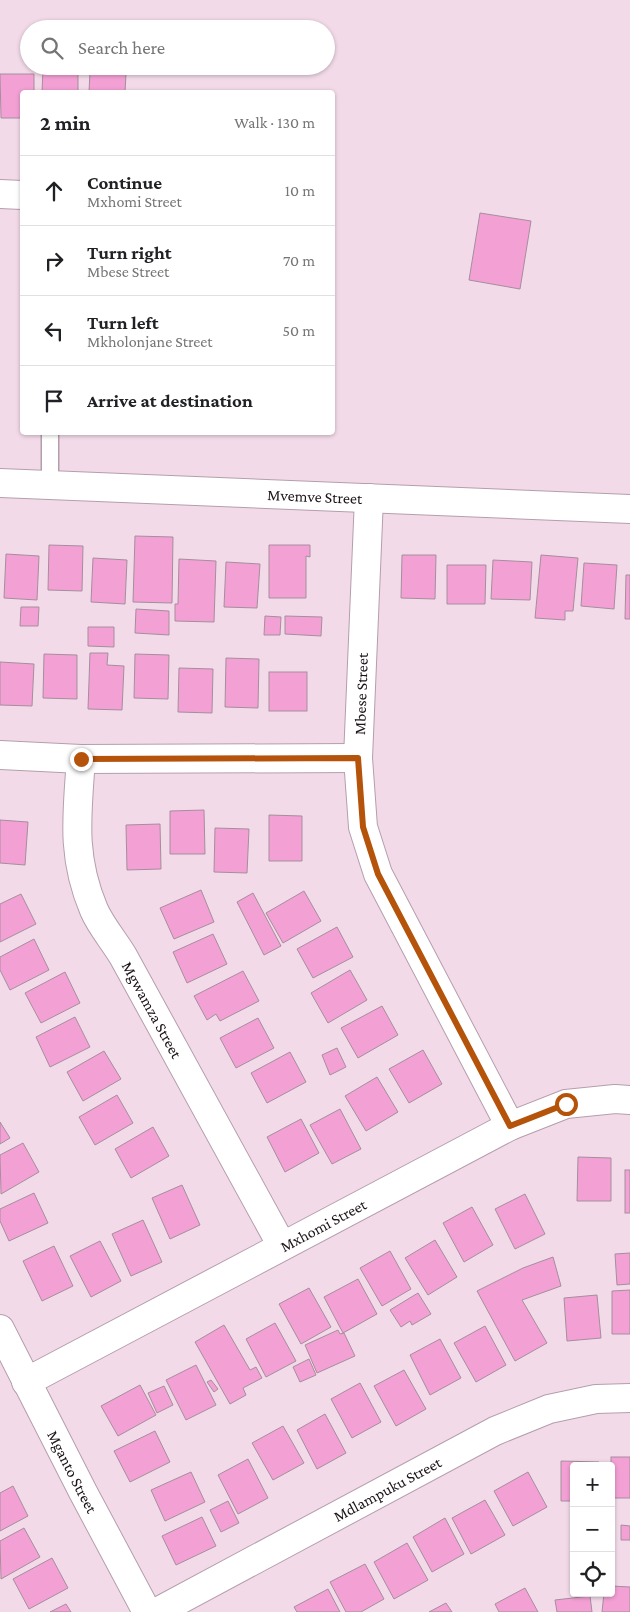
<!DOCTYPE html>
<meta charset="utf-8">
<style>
:root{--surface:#fff;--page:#f2f2f2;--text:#202124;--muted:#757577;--line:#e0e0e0}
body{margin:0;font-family:"Crimson Pro",serif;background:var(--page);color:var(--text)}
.controls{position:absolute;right:15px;bottom:15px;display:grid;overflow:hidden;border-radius:5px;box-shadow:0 1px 4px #0004}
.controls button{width:45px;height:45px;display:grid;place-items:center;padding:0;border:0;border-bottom:1px solid var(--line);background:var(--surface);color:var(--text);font:25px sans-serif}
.stop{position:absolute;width:15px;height:15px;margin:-11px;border:4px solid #b45309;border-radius:50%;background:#fff}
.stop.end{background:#b45309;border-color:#fff;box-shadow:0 1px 5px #0008}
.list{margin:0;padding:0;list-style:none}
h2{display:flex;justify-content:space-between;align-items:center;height:65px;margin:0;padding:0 20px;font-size:21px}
h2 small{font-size:16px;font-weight:400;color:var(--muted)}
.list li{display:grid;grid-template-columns:32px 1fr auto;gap:15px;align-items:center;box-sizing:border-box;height:70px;padding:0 20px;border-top:1px solid var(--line)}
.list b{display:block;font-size:19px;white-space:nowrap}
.list p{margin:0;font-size:16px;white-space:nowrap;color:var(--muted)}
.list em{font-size:16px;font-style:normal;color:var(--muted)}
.icon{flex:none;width:28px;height:28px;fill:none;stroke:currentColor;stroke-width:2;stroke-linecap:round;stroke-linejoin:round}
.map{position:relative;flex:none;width:630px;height:1612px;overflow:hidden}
.search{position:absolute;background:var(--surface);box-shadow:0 1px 4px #0004;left:20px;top:20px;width:315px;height:55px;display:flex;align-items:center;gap:12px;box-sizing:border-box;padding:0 18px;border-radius:28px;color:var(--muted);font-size:19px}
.panel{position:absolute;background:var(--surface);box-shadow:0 1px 4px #0004;left:20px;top:90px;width:315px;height:345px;border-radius:5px}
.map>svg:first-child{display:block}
.building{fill:#f3a0d5;stroke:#a58e9c}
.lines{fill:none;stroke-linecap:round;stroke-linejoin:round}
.service-casing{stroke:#b59eac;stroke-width:19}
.minor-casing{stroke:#b59eac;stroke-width:30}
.service{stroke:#fff;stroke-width:16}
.minor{stroke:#fff;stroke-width:28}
.route{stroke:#b45309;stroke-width:6}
.labels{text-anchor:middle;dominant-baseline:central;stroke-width:4;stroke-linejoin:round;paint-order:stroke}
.street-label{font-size:16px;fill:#1b1318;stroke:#fff}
</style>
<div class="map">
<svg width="630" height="1612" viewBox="0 0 630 1612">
<rect width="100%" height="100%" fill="#f3dae9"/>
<!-- building -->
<g class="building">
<path d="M43,69L78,70V92H42Z"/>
<path d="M90,72L126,74L125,92H89Z"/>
<path d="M0,74H34V92H22V118H1Z"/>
<path d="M480,213L531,221L520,289L469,280Z"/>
<path d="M135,536L173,537L172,603L133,602Z"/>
<path d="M49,545L83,546L82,591L48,590Z"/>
<path d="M269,545H310V557L306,556V598H269Z"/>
<path d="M6,554L39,556L37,600L4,598Z"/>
<path d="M402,555H436L435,599L401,598Z"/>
<path d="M541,555L578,558L573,611H565V620L535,618Z"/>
<path d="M93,558L127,560L125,604L91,602Z"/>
<path d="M179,559L216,561L214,622L175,621V604H178Z"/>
<path d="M493,560L532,562L530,600L491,599Z"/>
<path d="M226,562L260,564L257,608L224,607Z"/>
<path d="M584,563L617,565L614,609L581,606Z"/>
<path d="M447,565H486L485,604H447Z"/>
<path d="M626,575H630V619H625Z"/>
<path d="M21,607H39L38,626H20Z"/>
<path d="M136,609L169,611V635L135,633Z"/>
<path d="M265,616L281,617L280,635H264Z"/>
<path d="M285,616L322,617L321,636L285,634Z"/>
<path d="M88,627H114V647L88,646Z"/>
<path d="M90,653H108L107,665L124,666L122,710L88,709Z"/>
<path d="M44,654L77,655V699L43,698Z"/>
<path d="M135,654L169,655L168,699L134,698Z"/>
<path d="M226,658L259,659L258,708L225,707Z"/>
<path d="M0,662L34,664L32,706L0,705Z"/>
<path d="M179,668L213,669L212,713L178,712Z"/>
<rect x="269" y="672" width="38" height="39"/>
<path d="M204,810L205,854H170V811Z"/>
<path d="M269,815L302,816V861H269Z"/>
<path d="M0,820L28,822L25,865L0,863Z"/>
<path d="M160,824L161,869L127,870L126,825Z"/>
<path d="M215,828L249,829L247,873L214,872Z"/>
<path d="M201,890L214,922L174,939L160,908Z"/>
<path d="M304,891L321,921L283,943L266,913Z"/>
<path d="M253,893L281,946L264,955L237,902Z"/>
<path d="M21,894L36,924L0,942V904Z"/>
<path d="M337,927L353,957L313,978L297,949Z"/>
<path d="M213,934L227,964L187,983L173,952Z"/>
<path d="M34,939L49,970L10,990L0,970V957Z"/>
<path d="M350,970L367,1000L328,1023L311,993Z"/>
<path d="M243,971L259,1001L220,1021L216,1014L207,1020L194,996Z"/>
<path d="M65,972L80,1003L41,1023L25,993Z"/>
<path d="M382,1006L398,1035L358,1058L341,1028Z"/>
<path d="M75,1017L90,1047L50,1067L36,1037Z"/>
<path d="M258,1018L274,1048L236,1068L220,1038Z"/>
<path d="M337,1048L346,1067L330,1075L322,1055Z"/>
<path d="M423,1050L442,1084L409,1103L389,1069Z"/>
<path d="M104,1051L121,1079L83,1101L67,1072Z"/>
<path d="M290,1052L306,1082L267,1103L251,1073Z"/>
<path d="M377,1077L398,1112L366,1131L345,1096Z"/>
<path d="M117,1095L133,1123L95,1145L79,1117Z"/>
<path d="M340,1109L361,1149L332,1164L310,1125Z"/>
<path d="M301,1119L319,1153L285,1172L267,1137Z"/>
<path d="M0,1122L10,1138L0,1144Z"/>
<path d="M153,1127L169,1156L131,1178L115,1149Z"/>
<path d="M23,1143L39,1172L1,1194L0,1155Z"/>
<path d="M578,1157L611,1158V1201H577Z"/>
<rect x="625" y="1170" width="5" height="43"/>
<path d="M182,1185L200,1225L170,1239L152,1198Z"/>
<path d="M34,1193L48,1223L9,1241L0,1221V1209Z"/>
<path d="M525,1194L545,1234L515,1249L495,1209Z"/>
<path d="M472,1207L493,1245L464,1262L443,1223Z"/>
<path d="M143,1220L162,1262L131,1276L112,1234Z"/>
<path d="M435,1240L457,1277L428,1295L405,1258Z"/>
<path d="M100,1241L121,1281L91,1297L70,1256Z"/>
<path d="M54,1246L73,1286L42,1301L23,1261Z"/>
<path d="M390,1251L411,1289L382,1306L360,1268Z"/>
<path d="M630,1253V1284L617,1285L615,1254Z"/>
<path d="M553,1257L561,1286L522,1300L547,1343L515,1361L477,1291L523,1268Z"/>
<path d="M358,1279L377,1314L343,1333L324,1297Z"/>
<path d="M309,1288L331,1327L301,1344L279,1304Z"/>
<path d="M630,1290V1334H612V1291Z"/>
<path d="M418,1293L431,1314L412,1325L410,1321L401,1327L390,1310Z"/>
<path d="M597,1295L601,1338L567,1341L564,1298Z"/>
<path d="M275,1323L296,1361L266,1377L246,1339Z"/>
<path d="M224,1325L250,1370L256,1367L262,1378L243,1388L246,1395L230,1404L195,1342Z"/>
<path d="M485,1326L506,1365L476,1382L454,1343Z"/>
<path d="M338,1330L340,1334L344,1333L355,1356L317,1373L305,1345Z"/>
<path d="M440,1339L461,1378L430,1395L410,1355Z"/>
<path d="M309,1359L316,1375L300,1382L293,1367Z"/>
<path d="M196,1365L216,1405L186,1420L166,1380Z"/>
<path d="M404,1370L426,1409L396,1426L374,1386Z"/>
<path d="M211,1380L218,1389L214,1392L207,1382Z"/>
<path d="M360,1383L381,1422L352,1438L331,1399Z"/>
<path d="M140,1385L156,1415L118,1436L101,1406Z"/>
<path d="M164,1386L173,1405L157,1413L148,1393Z"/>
<path d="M325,1414L346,1453L317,1469L297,1430Z"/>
<path d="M283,1426L304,1463L273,1480L252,1443Z"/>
<path d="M155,1431L170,1462L130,1482L114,1451Z"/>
<rect x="611" y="1457" width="19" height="41"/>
<path d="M248,1459L268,1498L238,1514L218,1475Z"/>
<path d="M561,1461L599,1462V1466H574V1501H561Z"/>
<path d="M191,1472L205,1502L165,1521L151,1490Z"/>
<path d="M528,1472L547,1507L513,1526L494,1491Z"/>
<path d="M13,1486L28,1516L0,1531V1493Z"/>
<path d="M485,1500L505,1535L471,1554L452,1518Z"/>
<path d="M228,1501L239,1523L221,1532L210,1510Z"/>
<path d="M202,1517L216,1546L176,1565L162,1536Z"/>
<path d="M445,1518L464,1554L432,1572L413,1537Z"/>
<path d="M621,1525L630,1526V1540H621Z"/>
<path d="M24,1528L40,1557L1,1579L0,1541Z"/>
<path d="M407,1543L428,1580L394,1599L374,1562Z"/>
<path d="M52,1558L68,1588L29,1609L13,1579Z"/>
<path d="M365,1564L384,1599L361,1612H346L330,1582Z"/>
<path d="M611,1586L630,1587V1612H602L604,1593H611Z"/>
<path d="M525,1588L538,1612H499L495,1604Z"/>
<path d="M328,1589L340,1612H297L294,1607Z"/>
<path d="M590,1596L592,1612H557L555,1600Z"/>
<path d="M446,1603L452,1612H429Z"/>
<path d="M66,1604L71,1612H50Z"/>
</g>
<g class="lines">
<defs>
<path id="service" d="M50,432V485"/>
<g id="minor">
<path d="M0,194L22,195"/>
<path id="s1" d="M0,483L630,509"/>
<path d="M369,498L358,758L363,827L378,874L510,1126"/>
<path d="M0,755L81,759L358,758"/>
<path id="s2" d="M81,759C77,815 71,856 94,910C101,926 114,941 123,956L282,1246"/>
<path id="s3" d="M0,1329L83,1492L147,1612"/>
<path id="s4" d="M26,1382L510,1126L566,1104L615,1099L630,1100"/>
<path id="s5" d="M157,1612L495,1431L549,1409L596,1399L630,1398"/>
</g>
</defs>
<!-- service casing -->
<use href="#service" class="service-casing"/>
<!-- minor casing -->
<use href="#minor" class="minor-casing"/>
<!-- service -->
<use href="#service" class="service"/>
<!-- minor -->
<use href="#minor" class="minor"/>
</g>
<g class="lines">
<!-- route -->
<path class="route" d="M81,759L358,758L363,827L378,874L510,1126L566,1104"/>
</g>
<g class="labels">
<!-- street labels -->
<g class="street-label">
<text stroke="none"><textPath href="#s1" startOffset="315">Mvemve Street</textPath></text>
<text transform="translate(361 694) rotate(-88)">Mbese Street</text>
<text stroke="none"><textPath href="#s2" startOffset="269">Mgwamza Street</textPath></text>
<text stroke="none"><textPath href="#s4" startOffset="336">Mxhomi Street</textPath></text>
<text stroke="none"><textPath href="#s3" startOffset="160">Mganto Street</textPath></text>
<text stroke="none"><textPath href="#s5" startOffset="261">Mdlampuku Street</textPath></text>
</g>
</g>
</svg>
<div class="controls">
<button>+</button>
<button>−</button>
<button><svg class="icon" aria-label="locate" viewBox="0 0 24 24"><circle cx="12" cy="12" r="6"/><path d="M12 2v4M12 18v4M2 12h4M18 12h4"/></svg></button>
</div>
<div class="stop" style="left:566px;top:1104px"></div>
<div class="stop end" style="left:81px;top:759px"></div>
<div class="search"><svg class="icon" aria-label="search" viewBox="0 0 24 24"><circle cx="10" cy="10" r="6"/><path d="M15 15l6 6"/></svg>Search here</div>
<section class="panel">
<h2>2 min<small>Walk · 130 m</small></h2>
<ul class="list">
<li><svg class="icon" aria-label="ahead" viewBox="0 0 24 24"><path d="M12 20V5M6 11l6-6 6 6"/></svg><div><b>Continue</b><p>Mxhomi Street</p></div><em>10 m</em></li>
<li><svg class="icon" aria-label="right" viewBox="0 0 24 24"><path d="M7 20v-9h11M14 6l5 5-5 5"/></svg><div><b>Turn right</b><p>Mbese Street</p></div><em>70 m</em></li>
<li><svg class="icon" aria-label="left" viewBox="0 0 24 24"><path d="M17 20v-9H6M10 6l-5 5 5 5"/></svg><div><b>Turn left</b><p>Mkholonjane Street</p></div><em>50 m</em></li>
<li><svg class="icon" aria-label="arrive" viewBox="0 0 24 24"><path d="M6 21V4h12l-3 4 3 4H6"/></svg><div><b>Arrive at destination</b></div></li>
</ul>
</section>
</div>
